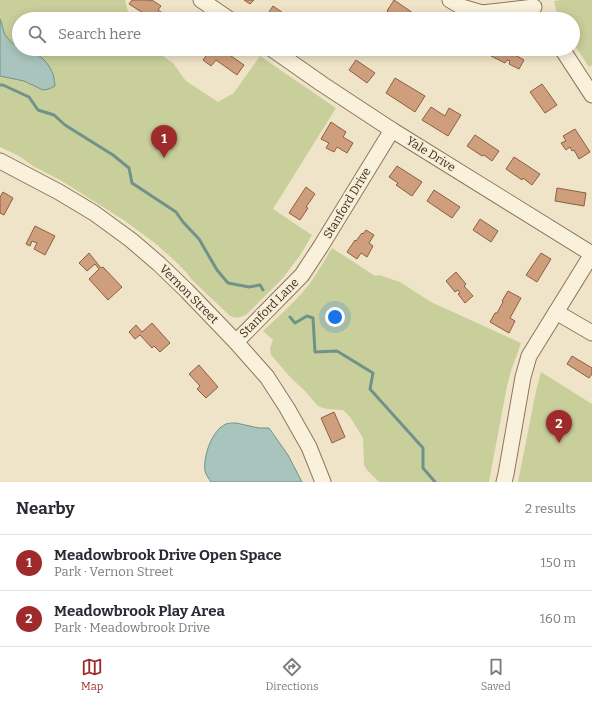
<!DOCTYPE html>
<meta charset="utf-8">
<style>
:root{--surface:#fff;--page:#f7f7f7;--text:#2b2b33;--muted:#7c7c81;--line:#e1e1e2;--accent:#9e2a2b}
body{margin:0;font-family:Bitter,serif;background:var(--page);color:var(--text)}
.you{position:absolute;left:335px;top:317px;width:14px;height:14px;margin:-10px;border:3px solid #fff;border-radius:50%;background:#1a73e8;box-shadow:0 0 0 6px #1a73e833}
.badge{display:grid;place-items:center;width:26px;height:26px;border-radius:50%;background:var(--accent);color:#fff;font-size:13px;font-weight:700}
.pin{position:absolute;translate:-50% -33px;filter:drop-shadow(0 1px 2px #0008)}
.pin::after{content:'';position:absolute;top:21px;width:14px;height:12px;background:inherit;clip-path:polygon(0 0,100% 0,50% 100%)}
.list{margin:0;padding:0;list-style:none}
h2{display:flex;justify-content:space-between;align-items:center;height:52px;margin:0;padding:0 16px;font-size:17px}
h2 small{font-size:13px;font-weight:400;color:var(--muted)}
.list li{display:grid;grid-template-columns:26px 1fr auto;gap:12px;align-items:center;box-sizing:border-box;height:56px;padding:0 16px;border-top:1px solid var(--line)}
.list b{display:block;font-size:15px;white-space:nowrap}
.list p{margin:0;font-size:13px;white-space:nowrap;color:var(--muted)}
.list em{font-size:13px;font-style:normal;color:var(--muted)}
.icon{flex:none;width:22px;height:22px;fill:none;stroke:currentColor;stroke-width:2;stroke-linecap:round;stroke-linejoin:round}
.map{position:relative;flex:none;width:592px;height:482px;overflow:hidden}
.search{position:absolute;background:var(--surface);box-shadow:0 2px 10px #0003;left:12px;right:12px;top:12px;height:44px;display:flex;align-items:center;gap:10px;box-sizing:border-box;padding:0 14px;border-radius:22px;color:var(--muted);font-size:15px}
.sheet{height:164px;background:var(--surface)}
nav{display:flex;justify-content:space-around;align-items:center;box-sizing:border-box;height:56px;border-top:1px solid var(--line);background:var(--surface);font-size:11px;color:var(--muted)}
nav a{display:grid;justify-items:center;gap:2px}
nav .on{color:var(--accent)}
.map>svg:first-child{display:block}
.green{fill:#c9cf9b}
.water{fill:#a9c4bc;stroke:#6f938a}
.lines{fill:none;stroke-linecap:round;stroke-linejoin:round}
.stream{stroke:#6f938a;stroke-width:3}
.building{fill:#cf9f7d;stroke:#8d5f41}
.minor-casing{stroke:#8d765c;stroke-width:17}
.minor{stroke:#faf1dc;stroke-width:15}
.labels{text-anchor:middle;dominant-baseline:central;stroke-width:4;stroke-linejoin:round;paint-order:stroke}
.street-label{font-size:12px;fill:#3d2e20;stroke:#f7eed8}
</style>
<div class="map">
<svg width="592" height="482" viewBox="0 0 592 482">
<rect width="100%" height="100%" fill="#f0e4c8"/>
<!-- green -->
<g class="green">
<path d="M0,0H125L130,19H19V49H153L173,63L186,81L218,102L230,95L233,94L260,56L336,108L273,209L312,235L301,254L283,278L247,314C241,318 236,319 229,315L191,279L187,273L175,261L156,244L125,221L62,181L33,166L19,156L0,147Z"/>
<path d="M562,0H592V65L589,67L573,43V19H559L558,18L554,1Z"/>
<path d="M332,248L372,274L376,276L378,275L382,276L400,282L431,302L521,343L511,371L507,386L489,482H379L366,469L364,465L363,438L350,417L343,410L327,409L320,407L317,405L305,391L290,377L271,355L270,348L273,340L263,331C278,317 294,303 307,287C316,275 324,261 332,248Z"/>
<path d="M541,372L592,404V482H518L536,391Z"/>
</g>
<!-- water -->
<g class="water">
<path d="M0,19C2,23 2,25 3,29C5,38 12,43 19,47V49C33,49 47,59 52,72C54,75 54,80 55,85V86L49,89L43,90L24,81L0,76Z"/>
<path d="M236,423L259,428H269L288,455L302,482H211C209,479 206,475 205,471C203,456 212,430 226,424C229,423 232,423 236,423Z"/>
</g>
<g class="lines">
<!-- stream -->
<g class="stream">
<path d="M0,85H3L29,97L38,110L54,115L65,125L113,155L129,168L132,183L176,212L183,222L199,239L217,270L228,283L249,287L260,285L263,290"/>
<path d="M290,317L295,323L307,316L313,318L315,352L337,351L373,373L370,389L423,448V468L435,482"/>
</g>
</g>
<!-- building -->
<g class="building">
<path d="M132,0H147L149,1L152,0L161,6L158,10L164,14L160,19H139L143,13L129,4Z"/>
<path d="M244,0H254L250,4Z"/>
<path d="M394,0L416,15L413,19H398V18L387,11Z"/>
<path d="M273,6L292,19H271L266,16Z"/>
<path d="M182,49H191L188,53Z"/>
<path d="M211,49H224L232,55L231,56L244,65L237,75L216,60L211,66L203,60Z"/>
<path d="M319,49H328L325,53Z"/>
<path d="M495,49H505L511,52L510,55L512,56L515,55L524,60L519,69L509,64L510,61L507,60L505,63L491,56Z"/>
<path d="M356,60L375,73L367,83L349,70Z"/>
<path d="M395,78L425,96L415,112L386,93Z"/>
<path d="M542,84L557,105L545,113L530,92Z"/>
<path d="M431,107L445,116L449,108L461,115L448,136L422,120Z"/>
<path d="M331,122L346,132L343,137L353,143L347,153L337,147L334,152L326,148L329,143L321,139Z"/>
<path d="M575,129L590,152L579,159L574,150L572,151L570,147L566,150L561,143L566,141L563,136Z"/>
<path d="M475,135L499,151L492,161L484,155L482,156L467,146Z"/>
<path d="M514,157L540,174L532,185L523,178L522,180L506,169Z"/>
<path d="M397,166L422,182L412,196L396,185L398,183L389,177Z"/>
<path d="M306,187L315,194L306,207L308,208L300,220L289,213Z"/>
<path d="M557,188L586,193L584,206L555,201Z"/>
<path d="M434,190L460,207L452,218L427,201Z"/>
<path d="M3,192L13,198L4,215L0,213V197Z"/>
<path d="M480,219L498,231L491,242L473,230Z"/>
<path d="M35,226L55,236L45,255L34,249L37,243L32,241L30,246L26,244Z"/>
<path d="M366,230L374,235L369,243L373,246L367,257L361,253L357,259L347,252L355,240L356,241L362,233L363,234Z"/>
<path d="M89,253L101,268L103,267L122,287L108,300L89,279L99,269L95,264L87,271L79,263Z"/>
<path d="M541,253L551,259L537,282L526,275Z"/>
<path d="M456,272L466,284L464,286L473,296L465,303L458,294L460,293L458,290L455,292L446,281Z"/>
<path d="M508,291L521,298L510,318L515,321L509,333L490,322L495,313H497L503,302L502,301Z"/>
<path d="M152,323L170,343L160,352L154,346L152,348L140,335L135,339L129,332L136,325L142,332Z"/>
<path d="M572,356L592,368V374L589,378L567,364Z"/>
<path d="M199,365L218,387L206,398L197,389L200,386L189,374Z"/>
<path d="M334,412L345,437L332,443L321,418Z"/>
</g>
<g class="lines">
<defs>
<g id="minor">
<path d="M201,0L229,19"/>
<path d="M450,0L462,7L482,13L534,7"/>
<path d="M272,49L322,84L392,130L592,254"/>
<path d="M562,49L592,95"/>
<path d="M0,161L59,192L94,213L131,240L159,264L187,291L236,342L267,377L287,408L309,447L323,482"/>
<path d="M556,312L592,333"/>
<path d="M236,342L302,275L321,246L392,130"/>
<path d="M504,482L506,474L523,377L529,356L592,254"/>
</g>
</defs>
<!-- minor casing -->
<use href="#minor" class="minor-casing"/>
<!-- minor -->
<use href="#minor" class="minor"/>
</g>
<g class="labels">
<!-- street labels -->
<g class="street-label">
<text transform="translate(431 154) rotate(32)">Yale Drive</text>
<text transform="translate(347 203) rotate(-59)">Stanford Drive</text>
<text transform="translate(189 294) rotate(45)">Vernon Street</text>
<text transform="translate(269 308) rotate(-45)">Stanford Lane</text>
</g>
</g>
</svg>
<div class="you"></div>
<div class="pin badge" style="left:164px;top:158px">1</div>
<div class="pin badge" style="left:559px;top:443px">2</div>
<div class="search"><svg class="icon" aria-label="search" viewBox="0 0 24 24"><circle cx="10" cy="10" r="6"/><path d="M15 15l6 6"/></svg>Search here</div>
</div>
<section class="sheet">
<h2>Nearby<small>2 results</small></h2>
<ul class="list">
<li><span class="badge">1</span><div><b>Meadowbrook Drive Open Space</b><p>Park · Vernon Street</p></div><em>150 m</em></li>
<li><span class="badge">2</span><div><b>Meadowbrook Play Area</b><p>Park · Meadowbrook Drive</p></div><em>160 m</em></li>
</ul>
</section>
<nav>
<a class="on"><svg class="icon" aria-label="map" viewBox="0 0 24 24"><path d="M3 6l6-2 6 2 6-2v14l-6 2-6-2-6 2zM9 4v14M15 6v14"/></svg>Map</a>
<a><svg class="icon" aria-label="directions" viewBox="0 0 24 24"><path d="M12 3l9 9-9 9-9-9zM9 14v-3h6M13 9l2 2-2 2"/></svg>Directions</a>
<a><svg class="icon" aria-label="saved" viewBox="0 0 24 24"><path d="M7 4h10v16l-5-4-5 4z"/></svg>Saved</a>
</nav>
